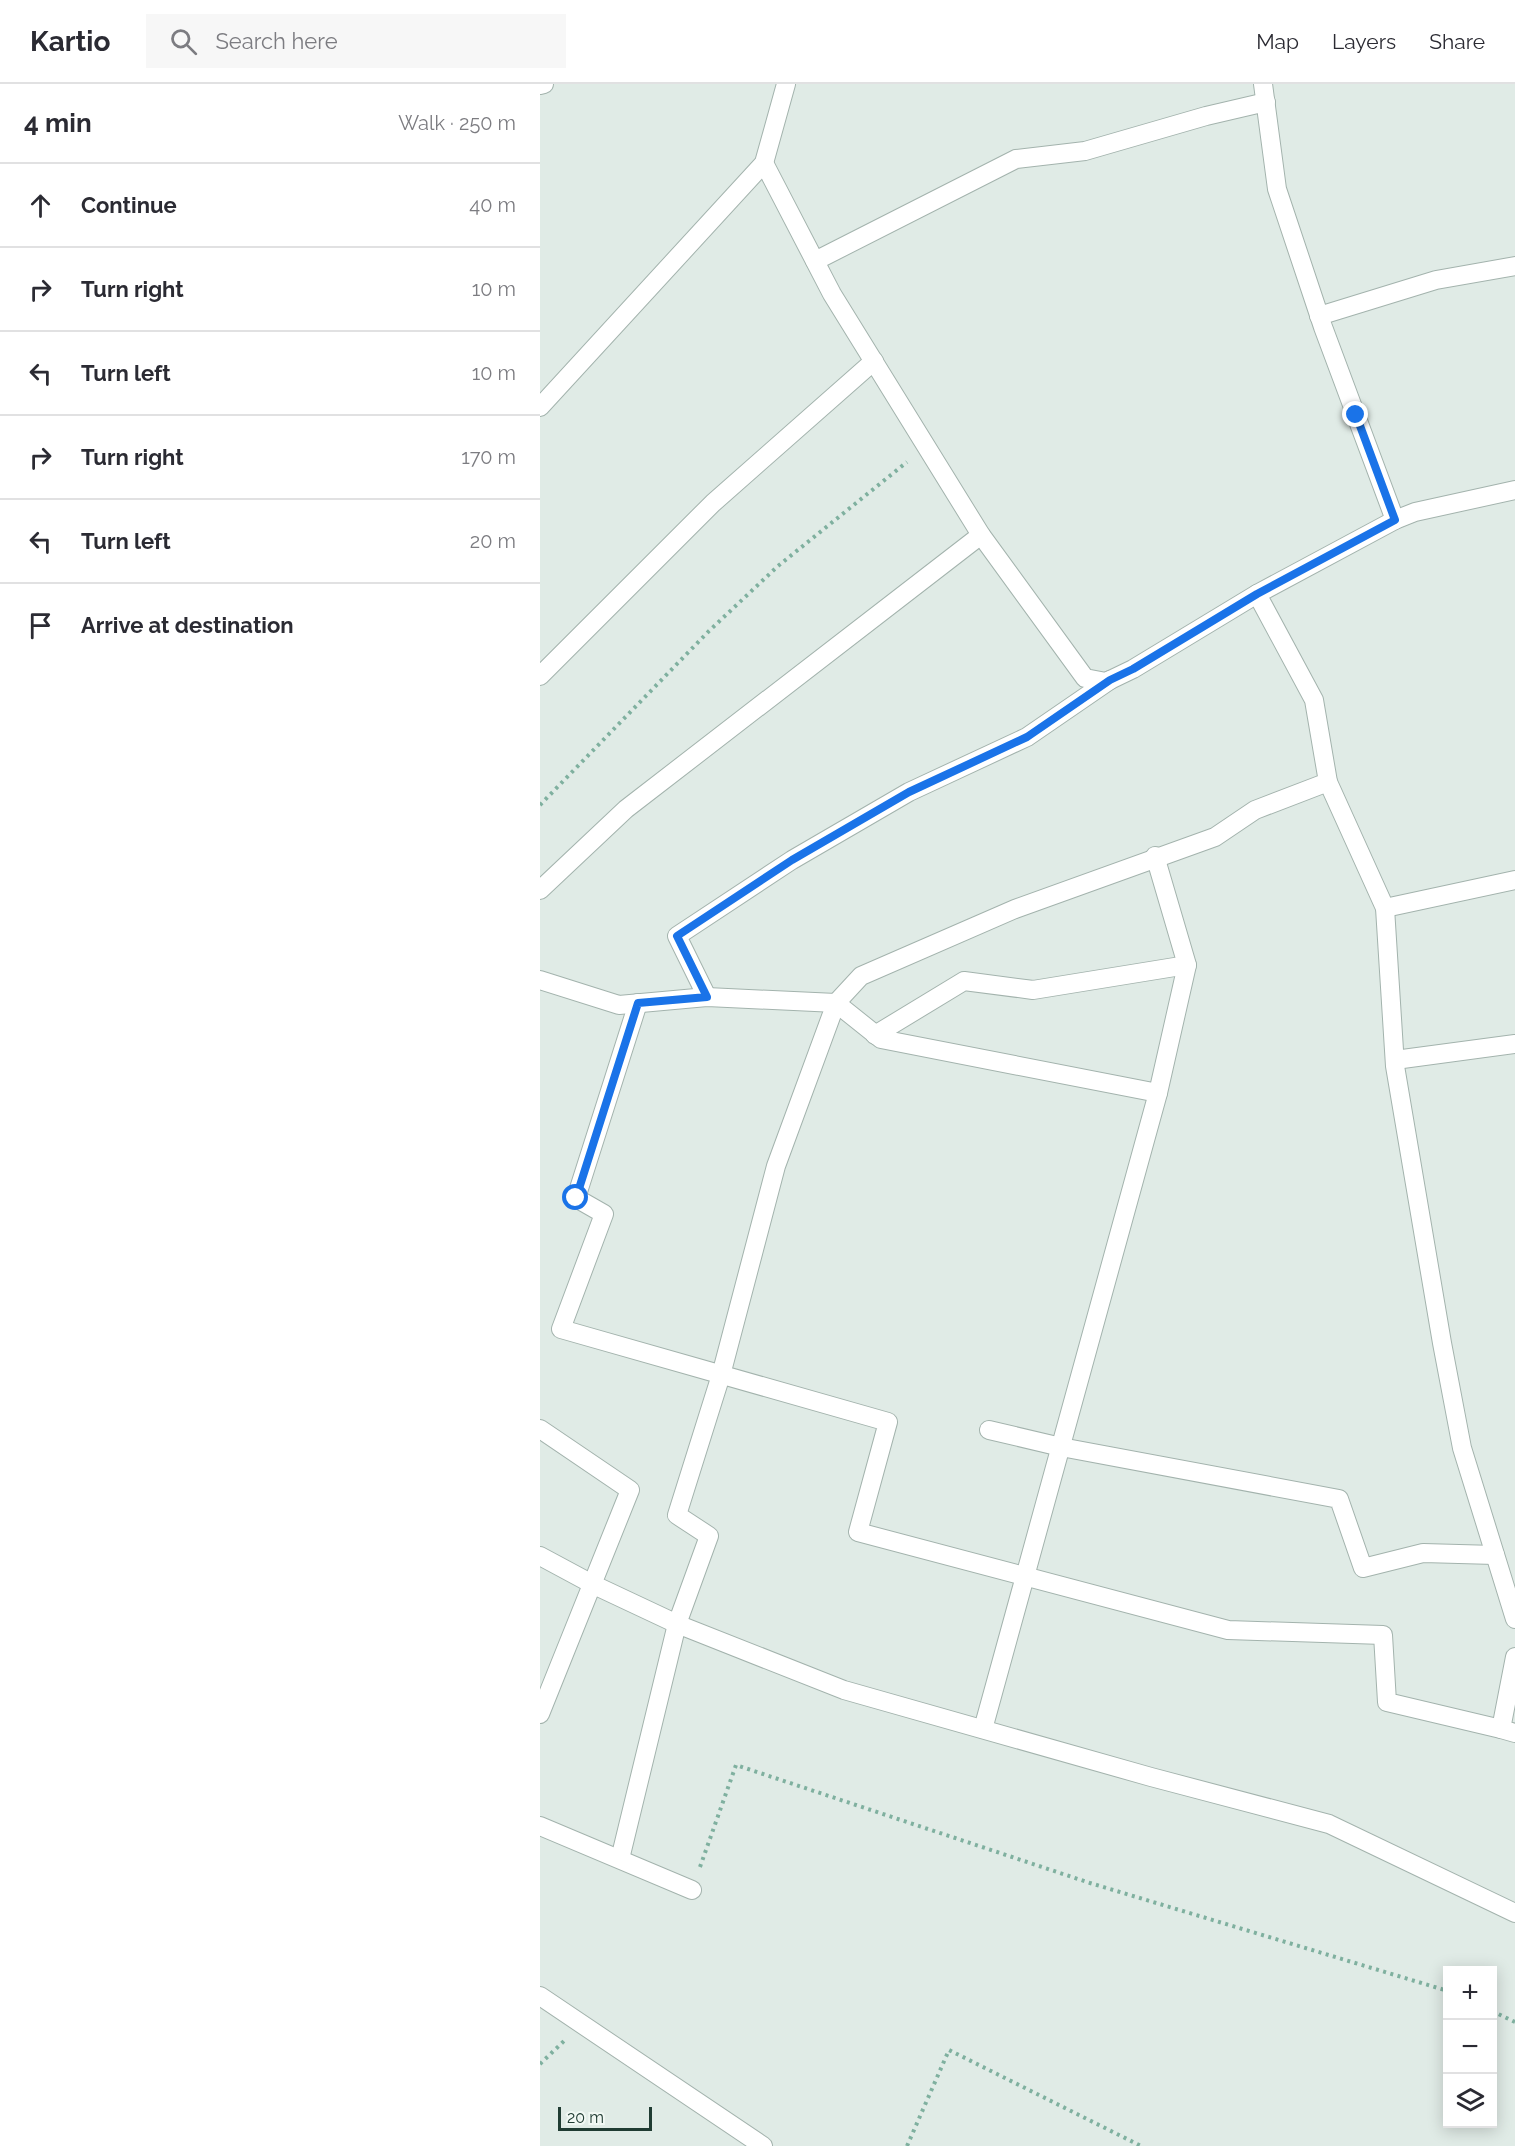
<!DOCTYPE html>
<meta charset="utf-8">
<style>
:root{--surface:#fff;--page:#f7f7f7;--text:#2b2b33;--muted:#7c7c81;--line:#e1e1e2}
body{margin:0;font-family:Raleway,sans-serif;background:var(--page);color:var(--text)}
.controls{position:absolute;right:18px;bottom:18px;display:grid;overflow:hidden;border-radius:0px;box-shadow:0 3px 15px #0003}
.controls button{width:54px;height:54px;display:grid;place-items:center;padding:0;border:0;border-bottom:2px solid var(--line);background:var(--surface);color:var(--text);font:30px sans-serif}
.scale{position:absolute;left:18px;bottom:15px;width:94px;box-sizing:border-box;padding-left:6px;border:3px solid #203c33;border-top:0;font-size:16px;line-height:21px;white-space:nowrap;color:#203c33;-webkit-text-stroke:4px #f1f8f4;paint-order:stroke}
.stop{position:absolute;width:18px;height:18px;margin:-14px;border:4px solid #1a73e8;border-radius:50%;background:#fff}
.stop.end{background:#1a73e8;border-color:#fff;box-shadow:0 2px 6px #0008}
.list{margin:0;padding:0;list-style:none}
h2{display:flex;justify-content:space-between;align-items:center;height:78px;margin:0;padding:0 24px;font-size:26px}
h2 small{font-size:20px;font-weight:400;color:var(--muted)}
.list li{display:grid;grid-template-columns:39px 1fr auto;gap:18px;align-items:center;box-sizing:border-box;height:84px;padding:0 24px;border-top:2px solid var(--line)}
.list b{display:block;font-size:22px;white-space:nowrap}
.list em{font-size:20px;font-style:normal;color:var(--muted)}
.icon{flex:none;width:33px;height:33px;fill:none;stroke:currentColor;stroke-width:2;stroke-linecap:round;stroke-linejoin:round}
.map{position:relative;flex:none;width:975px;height:2062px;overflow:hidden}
header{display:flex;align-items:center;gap:36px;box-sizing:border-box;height:84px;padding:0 30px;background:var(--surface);border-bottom:2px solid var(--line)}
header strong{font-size:28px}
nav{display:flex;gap:33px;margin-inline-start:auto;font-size:21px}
.search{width:420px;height:54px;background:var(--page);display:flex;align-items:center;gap:15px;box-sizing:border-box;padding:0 21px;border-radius:0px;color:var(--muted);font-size:22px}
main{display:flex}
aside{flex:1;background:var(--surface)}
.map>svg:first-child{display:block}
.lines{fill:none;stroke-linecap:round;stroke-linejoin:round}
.minor-casing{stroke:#a3b3ad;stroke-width:20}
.path{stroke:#7fb09f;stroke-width:4;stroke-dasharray:3 4.5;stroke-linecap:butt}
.minor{stroke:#fff;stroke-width:18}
.route{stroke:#1a73e8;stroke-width:8}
</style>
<header>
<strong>Kartio</strong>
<div class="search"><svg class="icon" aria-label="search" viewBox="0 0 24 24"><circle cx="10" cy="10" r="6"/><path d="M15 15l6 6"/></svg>Search here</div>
<nav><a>Map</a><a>Layers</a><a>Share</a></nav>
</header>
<main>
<aside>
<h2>4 min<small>Walk · 250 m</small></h2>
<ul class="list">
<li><svg class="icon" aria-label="ahead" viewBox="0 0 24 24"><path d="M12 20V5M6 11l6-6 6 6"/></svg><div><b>Continue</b></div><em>40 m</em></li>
<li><svg class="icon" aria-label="right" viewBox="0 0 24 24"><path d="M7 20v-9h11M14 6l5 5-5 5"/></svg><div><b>Turn right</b></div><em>10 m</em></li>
<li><svg class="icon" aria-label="left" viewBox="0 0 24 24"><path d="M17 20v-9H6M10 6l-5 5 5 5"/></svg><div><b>Turn left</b></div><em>10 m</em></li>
<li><svg class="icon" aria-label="right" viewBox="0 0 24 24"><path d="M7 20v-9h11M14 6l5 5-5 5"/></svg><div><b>Turn right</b></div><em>170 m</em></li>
<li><svg class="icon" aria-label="left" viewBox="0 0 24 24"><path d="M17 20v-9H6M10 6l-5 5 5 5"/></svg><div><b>Turn left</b></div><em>20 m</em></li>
<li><svg class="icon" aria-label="arrive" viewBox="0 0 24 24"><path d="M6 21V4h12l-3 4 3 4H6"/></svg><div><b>Arrive at destination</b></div></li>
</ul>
</aside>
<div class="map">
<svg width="975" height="2062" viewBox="0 0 975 2062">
<rect width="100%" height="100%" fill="#e0ebe6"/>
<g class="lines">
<defs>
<g id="minor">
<path d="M723,0L737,105L783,243L855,436"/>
<path d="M0,1L4,0"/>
<path d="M224,79L292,210L441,451L545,594L566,598L593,585L717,510L855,436L875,428L975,406"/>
<path d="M275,177L476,75L545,67L666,32L726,18"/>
<path d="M779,232L896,196L975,182"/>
<path d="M0,323L224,79L246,0"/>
<path d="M717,510L774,616L788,698L845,824L855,982L902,1259L922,1364L975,1535"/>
<path d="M0,592L173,419L334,277"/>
<path d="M0,806L86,725L441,451"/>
<path d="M845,824L975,796"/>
<path d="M0,896L79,921L167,913L296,919L341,955L618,1009"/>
<path d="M167,913L137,852L252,776L369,708L487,653L570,596"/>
<path d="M98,919L36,1114L64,1130L21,1245L348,1338L318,1448L688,1546L843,1551L847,1618L961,1645"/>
<path d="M335,951L424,897L493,906L647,881"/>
<path d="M855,976L975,960"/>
<path d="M0,1345L90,1406L0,1630"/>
<path d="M449,1346L521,1363L799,1415L823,1484L883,1469L955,1471"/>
<path d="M0,1472L54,1501L137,1540L304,1606L611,1693L789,1740L975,1829"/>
<path d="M975,1573L961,1645L975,1649"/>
<path d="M443,1645L618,1009L647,881L615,772"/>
<path d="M0,1742L152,1806"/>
<path d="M80,1775L137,1540L169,1452L137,1431L181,1291L236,1082L296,919L321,892L475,825L675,753L715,726L788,698"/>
<path d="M0,1912L223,2062"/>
</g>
</defs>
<!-- minor casing -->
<use href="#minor" class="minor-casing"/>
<!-- path -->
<g class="path">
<path d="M0,721L169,547L238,482L367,378"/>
<path d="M160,1783L196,1681L550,1799L908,1907"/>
<path d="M952,1927L975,1938"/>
<path d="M0,1980L24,1957"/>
<path d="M367,2062L409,1966L601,2062"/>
</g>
<!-- minor -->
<use href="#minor" class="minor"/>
</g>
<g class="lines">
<!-- route -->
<path class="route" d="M36,1114L98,919L167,913L137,852L252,776L369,708L487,653L570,596L593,585L717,510L855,436L816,331"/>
</g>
</svg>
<div class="controls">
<button>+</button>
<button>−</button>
<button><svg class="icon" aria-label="layers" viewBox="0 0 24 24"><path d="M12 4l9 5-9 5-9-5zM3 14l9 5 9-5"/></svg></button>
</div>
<div class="scale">20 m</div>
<div class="stop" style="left:36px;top:1114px"></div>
<div class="stop end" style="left:816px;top:331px"></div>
</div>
</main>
